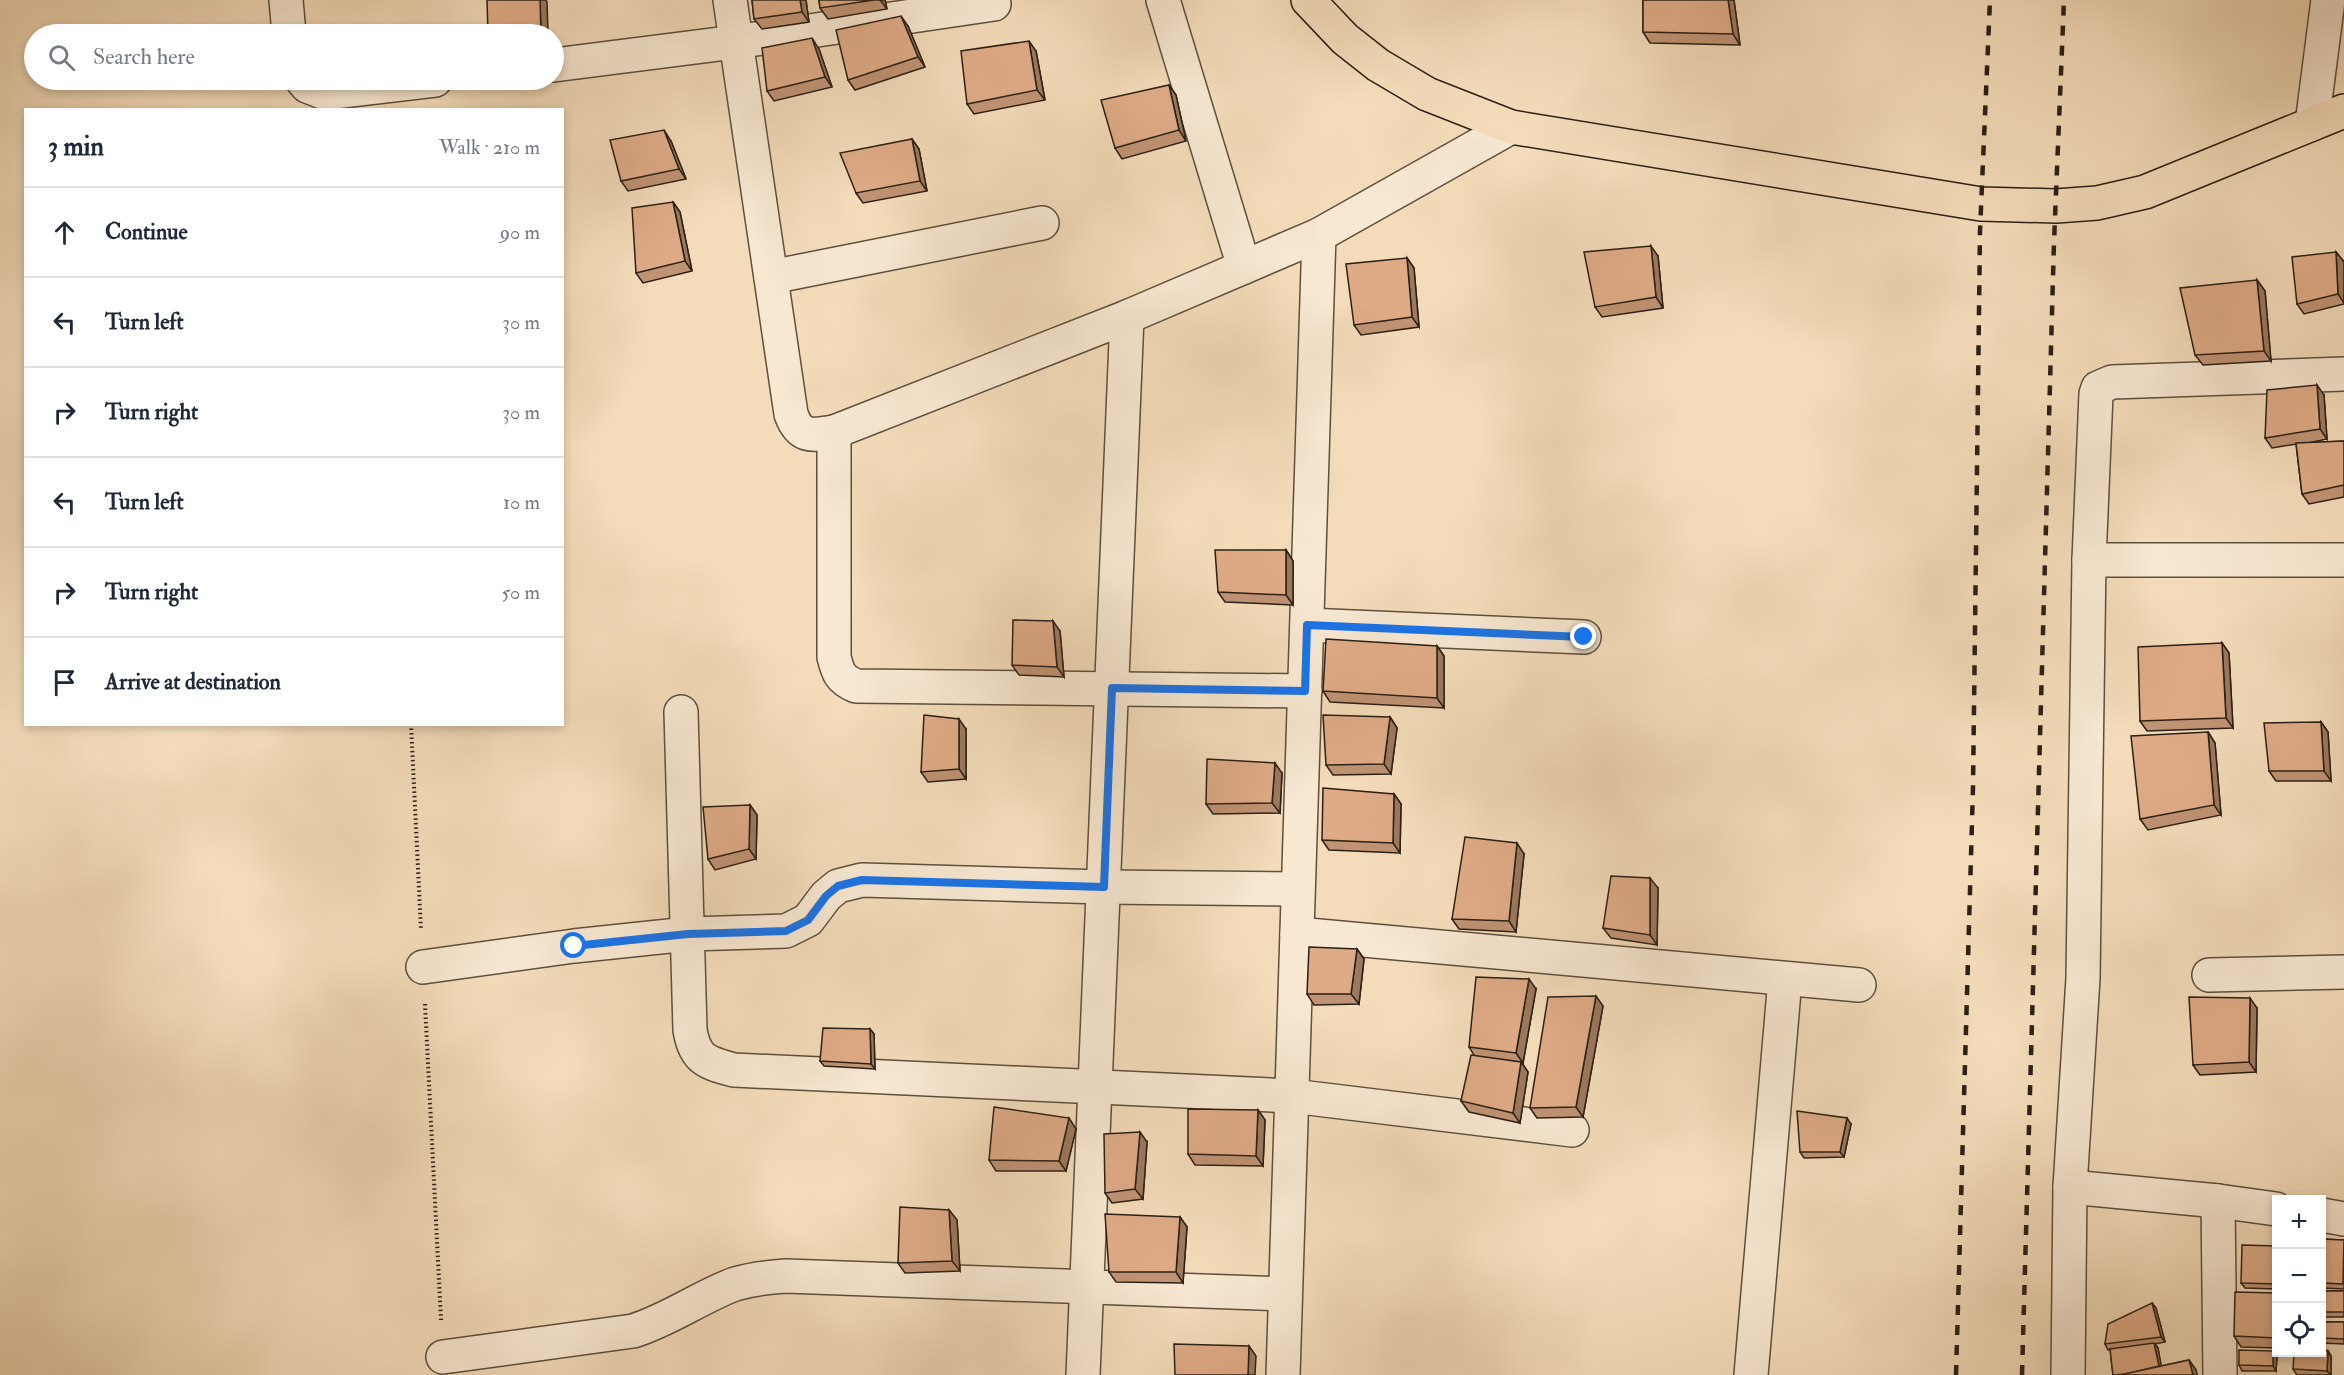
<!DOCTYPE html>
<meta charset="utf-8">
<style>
:root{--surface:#fff;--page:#f2f2f3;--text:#1f2937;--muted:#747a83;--line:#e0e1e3}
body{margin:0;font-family:"IM FELL Double Pica",serif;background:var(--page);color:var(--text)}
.controls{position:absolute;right:18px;bottom:18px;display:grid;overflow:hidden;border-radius:0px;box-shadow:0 3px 9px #0003}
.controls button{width:54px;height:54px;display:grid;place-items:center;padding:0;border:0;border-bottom:2px solid var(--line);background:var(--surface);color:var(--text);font:30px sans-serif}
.stop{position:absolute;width:18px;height:18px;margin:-14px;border:4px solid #1a73e8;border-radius:50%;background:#fff}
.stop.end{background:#1a73e8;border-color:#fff;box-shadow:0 2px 6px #0008}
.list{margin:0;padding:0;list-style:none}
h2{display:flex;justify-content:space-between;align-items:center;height:78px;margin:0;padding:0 24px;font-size:26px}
h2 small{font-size:20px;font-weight:400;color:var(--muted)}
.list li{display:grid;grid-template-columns:39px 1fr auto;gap:18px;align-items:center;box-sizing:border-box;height:90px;padding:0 24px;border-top:2px solid var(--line)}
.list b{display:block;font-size:22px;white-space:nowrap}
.list em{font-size:20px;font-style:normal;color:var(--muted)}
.icon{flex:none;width:33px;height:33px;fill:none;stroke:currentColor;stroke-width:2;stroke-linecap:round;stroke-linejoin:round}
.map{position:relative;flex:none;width:2344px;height:1375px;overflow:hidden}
.search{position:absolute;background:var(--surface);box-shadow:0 3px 9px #0003;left:24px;top:24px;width:540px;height:66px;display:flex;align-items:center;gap:15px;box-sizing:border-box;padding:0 21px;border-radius:33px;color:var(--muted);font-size:22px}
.panel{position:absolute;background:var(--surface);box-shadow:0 3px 9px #0003;left:24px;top:108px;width:540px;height:618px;border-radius:0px}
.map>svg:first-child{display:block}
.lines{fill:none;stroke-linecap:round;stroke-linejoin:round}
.minor-casing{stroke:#5d4f3f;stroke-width:36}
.major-casing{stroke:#2b2016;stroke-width:36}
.path{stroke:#2b2016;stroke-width:4;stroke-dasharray:1.5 3;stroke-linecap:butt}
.minor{stroke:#f8e8d2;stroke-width:33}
.major{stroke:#f4dcba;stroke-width:33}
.rail{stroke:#2b2016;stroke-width:4.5;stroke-dasharray:10 10;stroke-linecap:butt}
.wall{fill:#c09374;stroke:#2b2016;stroke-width:1.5}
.shaded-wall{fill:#9c785e;stroke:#2b2016;stroke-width:1.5}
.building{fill:#dfab87;stroke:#2b2016;stroke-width:1.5}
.route{stroke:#1a73e8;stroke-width:8}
</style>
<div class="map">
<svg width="2344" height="1375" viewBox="0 0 2344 1375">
<rect width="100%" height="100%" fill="#f4dcba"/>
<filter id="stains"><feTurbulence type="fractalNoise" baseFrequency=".00333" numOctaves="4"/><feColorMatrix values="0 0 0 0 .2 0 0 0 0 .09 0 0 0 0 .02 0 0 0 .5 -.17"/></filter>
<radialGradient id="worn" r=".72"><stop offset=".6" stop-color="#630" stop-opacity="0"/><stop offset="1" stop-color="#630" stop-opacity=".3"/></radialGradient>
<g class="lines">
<defs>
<g id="minor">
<path d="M286,0L289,34"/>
<path d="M730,0L791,414C800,439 812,435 834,432L1127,317L1319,235L1511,127"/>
<path d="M1163,0L1244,267"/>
<path d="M554,65L735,42L994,4"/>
<path d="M302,80L307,86L325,93L435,80"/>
<path d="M2312,124L2328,0"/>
<path d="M771,277L1042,223"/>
<path d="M834,432V657C838,673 840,679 856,686L1305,691"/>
<path d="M2089,560H2344"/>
<path d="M1307,625L1584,637"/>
<path d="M681,712L690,1030C695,1060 707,1063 734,1070L1292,1096L1572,1130"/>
<path d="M1297,934L1859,985"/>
<path d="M423,967L574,946L688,934L786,931L808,920L826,896L838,886L862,880L1104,887L1298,889"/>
<path d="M2209,975L2344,972"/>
<path d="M2070,1187L2218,1201L2276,1209"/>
<path d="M2218,1201L2220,1375"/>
<path d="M2322,1215L2344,1219"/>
<path d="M443,1357L633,1331C669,1320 700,1297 735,1284C752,1279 769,1277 786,1276L1285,1294"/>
<path d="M1083,1375L1127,317"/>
<path d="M1283,1375L1319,235"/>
<path d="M1751,1375L1785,979"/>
<path d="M2068,1375L2070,1187L2083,978L2089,560L2096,394L2098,388L2112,382L2344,374"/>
</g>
<path id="major" d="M1308,0L1345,39L1378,65L1427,94L1511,127L1981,204L2056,206L2097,203L2145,192L2344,111"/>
</defs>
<!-- minor casing -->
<use href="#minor" class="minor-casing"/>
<!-- major casing -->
<use href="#major" class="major-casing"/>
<!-- path -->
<g class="path">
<path d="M411,724L421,930"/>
<path d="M425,1004L441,1320"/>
</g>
<!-- minor -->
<use href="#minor" class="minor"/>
<!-- major -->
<use href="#major" class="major"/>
<!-- rail -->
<g class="rail">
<path d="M1956,1375L1973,787L1980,231L1990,0"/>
<path d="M2022,1375L2054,242L2064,0"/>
</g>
</g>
<!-- wall -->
<g class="wall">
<path d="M752,0H806L809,22L762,29L754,19Z"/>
<path d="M819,0H885L887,9L828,19L820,8Z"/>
<path d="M1643,0H1734L1740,45L1650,43L1643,32Z"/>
<path d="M908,26L925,67L855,90L848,80Z"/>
<path d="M819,49L832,87L774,101L767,91Z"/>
<path d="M1036,51L1045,100L974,114L967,104Z"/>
<path d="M1169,85L1176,95L1186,141L1122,159L1115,148Z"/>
<path d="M912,139L919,149L927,191L863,203L856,193Z"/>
<path d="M671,141L686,179L628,191L621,181Z"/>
<path d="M673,202L680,212L692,271L643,283L636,273Z"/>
<path d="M2336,252L2344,262V304L2304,314L2297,304Z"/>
<path d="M1658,256L1663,308L1602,317L1595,307Z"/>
<path d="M1407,258L1414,268L1419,327L1361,335L1354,325Z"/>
<path d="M2257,280L2265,291L2271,361L2203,365L2195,355Z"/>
<path d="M2324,395L2327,439L2308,443L2344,441V497L2309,504L2302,494L2296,444L2272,448L2265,438Z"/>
<path d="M1286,550L1293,561V605L1225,602L1218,592Z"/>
<path d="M1060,631L1064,677L1019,675L1012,665Z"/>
<path d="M2222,643L2229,653L2233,728L2147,731L2140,721Z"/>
<path d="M1437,646L1444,656V708L1330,702L1323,691Z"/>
<path d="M1390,717L1397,728L1391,774L1333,775L1326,765Z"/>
<path d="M2321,722L2328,732L2331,781H2276L2269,771Z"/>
<path d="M966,729V779L928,782L921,772Z"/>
<path d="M2208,732L2215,743L2221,815L2148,830L2140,819Z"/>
<path d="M1282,773L1280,813L1213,814L1206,804Z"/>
<path d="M1394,794L1401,804L1400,853L1329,850L1322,840Z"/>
<path d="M750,805L757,815L756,859L715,870L708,859Z"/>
<path d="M1524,854L1516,932L1459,929L1452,919Z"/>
<path d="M1658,888L1657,945L1611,938L1603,928Z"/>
<path d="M1357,949L1364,959L1359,1004L1314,1005L1307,994Z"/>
<path d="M1536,989L1523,1063H1522L1528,1072L1520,1123L1469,1112L1461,1101L1474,1055L1469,1047Z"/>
<path d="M1603,1006L1583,1117L1537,1118L1530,1108Z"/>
<path d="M2257,1008L2256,1072L2200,1075L2193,1065Z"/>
<path d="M870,1029L874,1034L875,1069L824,1066L820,1061Z"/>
<path d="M1258,1110L1265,1120L1263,1166L1195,1165L1188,1154Z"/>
<path d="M1851,1124L1844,1157L1804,1158L1800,1152Z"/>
<path d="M1076,1129L1066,1171H996L989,1160Z"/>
<path d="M1147,1142L1143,1199L1112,1203L1105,1193Z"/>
<path d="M949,1210L957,1220L960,1271L905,1273L898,1263Z"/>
<path d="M1180,1217L1187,1227L1183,1283L1116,1282L1109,1272Z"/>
<path d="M2322,1239L2344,1240V1289L2322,1288Z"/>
<path d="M2277,1246V1289L2245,1288L2241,1283Z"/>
<rect x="2322" y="1291" width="22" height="26"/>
<path d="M2277,1293V1348L2241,1347L2234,1336Z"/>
<path d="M2152,1303L2156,1308L2165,1342L2155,1344L2158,1348L2161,1366L2189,1360L2196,1370L2197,1375H2113L2110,1349L2108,1350L2105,1344Z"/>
<path d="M2322,1322H2344V1344L2322,1343Z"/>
<path d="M2328,1351L2331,1356V1375H2297L2293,1369Z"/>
<path d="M2277,1356L2276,1371H2242L2239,1365Z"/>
</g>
<!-- shaded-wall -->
<g class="shaded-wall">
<path d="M540,0H546L547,2L548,34H541Z"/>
<path d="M800,0H806L809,22L802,12Z"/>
<path d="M880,0H885L887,9Z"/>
<path d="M1728,0H1734L1740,45L1733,34Z"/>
<path d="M901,16L908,26L925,67L918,57Z"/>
<path d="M812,38L819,49L832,87L825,77Z"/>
<path d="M1029,41L1036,51L1045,100L1037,90Z"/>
<path d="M1169,85L1176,95L1186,141L1179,130Z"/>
<path d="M664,130L671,141L686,179L679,169Z"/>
<path d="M912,139L919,149L927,191L920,181Z"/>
<path d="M673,202L680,212L692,271L685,261Z"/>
<path d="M1651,246L1658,256L1663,308L1656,297Z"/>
<path d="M2336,252L2344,262V303L2338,294Z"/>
<path d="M1407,258L1414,268L1419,327L1412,317Z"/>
<path d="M2257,280L2265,291L2271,361L2264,351Z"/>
<path d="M2317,385L2324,395L2327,439L2320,429Z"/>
<path d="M1286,550L1293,561V605L1286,595Z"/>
<path d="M1053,621L1060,631L1064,677L1057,667Z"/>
<path d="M2222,643L2229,653L2233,728L2226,718Z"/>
<path d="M1437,646L1444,656V708L1437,698Z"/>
<path d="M1390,717L1397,728L1391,774L1384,764Z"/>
<path d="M959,719L966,729V779L959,769Z"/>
<path d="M2321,722L2328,732L2331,781L2324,771Z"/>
<path d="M2208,732L2215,743L2221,815L2214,805Z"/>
<path d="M1275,763L1282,773L1280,813L1272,803Z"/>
<path d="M1394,794L1401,804L1400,853L1393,843Z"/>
<path d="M750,805L757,815L756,859L749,849Z"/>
<path d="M1517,843L1524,854L1516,932L1509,921Z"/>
<path d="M1650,878L1658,888L1657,945L1650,935Z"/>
<path d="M1357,949L1364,959L1359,1004L1351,994Z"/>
<path d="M1529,979L1536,989L1523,1063L1516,1053Z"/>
<path d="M1596,996L1603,1006L1583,1117L1576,1107Z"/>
<path d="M2250,998L2257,1008L2256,1072L2249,1062Z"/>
<path d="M870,1029L874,1034L875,1069L871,1064Z"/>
<path d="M1521,1062L1528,1072L1520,1123L1513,1113Z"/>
<path d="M1258,1110L1265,1120L1263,1166L1256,1156Z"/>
<path d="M1069,1118L1076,1129L1066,1171L1059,1161Z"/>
<path d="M1847,1118L1851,1124L1844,1157L1840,1152Z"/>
<path d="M1140,1132L1147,1142L1143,1199L1135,1189Z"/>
<path d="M949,1210L957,1220L960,1271L952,1261Z"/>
<path d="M1180,1217L1187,1227L1183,1283L1176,1272Z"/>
<path d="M2152,1303L2156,1308L2165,1342L2161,1337Z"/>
<path d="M2154,1343L2158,1348L2163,1375L2160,1371Z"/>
<path d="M1249,1346L1256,1356L1255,1375H1248Z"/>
<path d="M2273,1351L2277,1356L2276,1371L2273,1366Z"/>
<path d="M2328,1351L2331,1356V1375L2327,1371Z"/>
<path d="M2189,1360L2196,1370L2197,1375H2193Z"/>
</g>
<!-- building -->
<g class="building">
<path d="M487,0H540L541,34H488Z"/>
<path d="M752,0H800L802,12L754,19Z"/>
<path d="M819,0H874L820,8Z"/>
<path d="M1643,0H1728L1733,34L1643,32Z"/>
<path d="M901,16L918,57L848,80L836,30Z"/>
<path d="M812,38L825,77L767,91L762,48Z"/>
<path d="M1029,41L1037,90L967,104L961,51Z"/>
<path d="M1169,85L1179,130L1115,148L1101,100Z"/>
<path d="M664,130L679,169L621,181L610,140Z"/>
<path d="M912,139L920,181L856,193L840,153Z"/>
<path d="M673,202L685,261L636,273L632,208Z"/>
<path d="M1651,246L1656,297L1595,307L1584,252Z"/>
<path d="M2336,252L2338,294L2297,304L2292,257Z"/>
<path d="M1407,258L1412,317L1354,325L1346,264Z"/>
<path d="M2257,280L2264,351L2195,355L2180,288Z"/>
<path d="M2317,385L2320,429L2265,438L2267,390Z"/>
<path d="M2344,441V485L2302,494L2296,443Z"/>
<path d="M1215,550H1286V595L1218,592Z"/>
<path d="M1013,620L1053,621L1057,667L1012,665Z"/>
<path d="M1326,639L1437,646V698L1323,691Z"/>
<path d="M2222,643L2226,718L2140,721L2138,647Z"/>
<path d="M924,715L959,719V769L921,772Z"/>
<path d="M1323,715L1390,717L1384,764L1326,765Z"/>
<path d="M2321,722L2324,771H2269L2264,723Z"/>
<path d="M2208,732L2214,805L2140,819L2131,736Z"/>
<path d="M1207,759L1275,763L1272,803L1206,804Z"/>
<path d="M1323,788L1394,794L1393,843L1322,840Z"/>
<path d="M750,805L749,849L708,859L703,807Z"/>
<path d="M1465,837L1517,843L1509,921L1452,919Z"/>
<path d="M1611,876L1650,878V935L1603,928Z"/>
<path d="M1309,947L1357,949L1351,994H1307Z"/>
<path d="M1476,977L1529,979L1516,1053L1469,1047Z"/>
<path d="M1596,996L1576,1107L1530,1108L1548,997Z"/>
<path d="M2189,997L2250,998L2249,1062L2193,1065Z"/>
<path d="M823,1028L870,1029L871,1064L820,1061Z"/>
<path d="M1471,1055L1521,1062L1513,1113L1461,1101Z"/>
<path d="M994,1107L1069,1118L1059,1161L989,1160Z"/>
<path d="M1188,1109L1258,1110L1256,1156L1188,1154Z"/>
<path d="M1797,1111L1847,1118L1840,1152H1800Z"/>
<path d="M1140,1132L1135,1189L1105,1193L1104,1134Z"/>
<path d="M900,1207L949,1210L952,1261L898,1263Z"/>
<path d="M1105,1214L1180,1217L1176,1272H1109Z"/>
<path d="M2322,1239L2344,1240L2343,1284L2322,1283Z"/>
<path d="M2242,1245L2277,1246V1284L2241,1283Z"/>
<rect x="2322" y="1291" width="22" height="21"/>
<path d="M2235,1292L2277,1293V1338L2234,1336Z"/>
<path d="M2152,1303L2161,1337L2105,1344L2108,1324Z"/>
<path d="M2322,1322H2344V1339L2322,1338Z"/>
<path d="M2154,1343L2159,1366L2126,1374L2113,1375L2110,1349Z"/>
<path d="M1174,1344L1249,1346L1248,1375H1175Z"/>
<path d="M2239,1350L2273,1351V1366L2239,1365Z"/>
<path d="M2322,1350L2328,1351L2327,1371L2293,1369L2294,1353H2322Z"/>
<path d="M2189,1360L2193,1375H2120Z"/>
</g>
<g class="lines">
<!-- route -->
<path class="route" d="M574,946L688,934L786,931L808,920L826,896L838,886L862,880L1104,887L1112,688L1305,691L1307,625L1584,637"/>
</g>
<rect width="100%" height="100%" filter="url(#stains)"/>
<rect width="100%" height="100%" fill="url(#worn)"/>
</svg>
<div class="controls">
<button>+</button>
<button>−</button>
<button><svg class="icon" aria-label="locate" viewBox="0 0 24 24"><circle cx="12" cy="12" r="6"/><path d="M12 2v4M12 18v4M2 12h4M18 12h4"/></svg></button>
</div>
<div class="stop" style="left:574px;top:946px"></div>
<div class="stop end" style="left:1584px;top:637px"></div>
<div class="search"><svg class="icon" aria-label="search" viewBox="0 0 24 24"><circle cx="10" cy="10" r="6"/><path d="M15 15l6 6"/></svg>Search here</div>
<section class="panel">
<h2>3 min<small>Walk · 210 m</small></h2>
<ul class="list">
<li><svg class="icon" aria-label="ahead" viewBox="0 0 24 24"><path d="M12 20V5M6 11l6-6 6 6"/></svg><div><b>Continue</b></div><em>90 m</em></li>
<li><svg class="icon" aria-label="left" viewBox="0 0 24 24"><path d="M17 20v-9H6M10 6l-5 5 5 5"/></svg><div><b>Turn left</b></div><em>30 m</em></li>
<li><svg class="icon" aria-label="right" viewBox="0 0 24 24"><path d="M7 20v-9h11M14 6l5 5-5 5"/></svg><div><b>Turn right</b></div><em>30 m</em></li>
<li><svg class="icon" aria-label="left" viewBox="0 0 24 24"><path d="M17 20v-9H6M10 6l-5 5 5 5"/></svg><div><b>Turn left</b></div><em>10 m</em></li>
<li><svg class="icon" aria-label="right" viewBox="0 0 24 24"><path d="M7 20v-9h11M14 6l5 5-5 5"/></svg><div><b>Turn right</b></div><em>50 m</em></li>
<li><svg class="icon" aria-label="arrive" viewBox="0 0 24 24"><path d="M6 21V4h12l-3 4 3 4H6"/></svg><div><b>Arrive at destination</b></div></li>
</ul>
</section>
</div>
